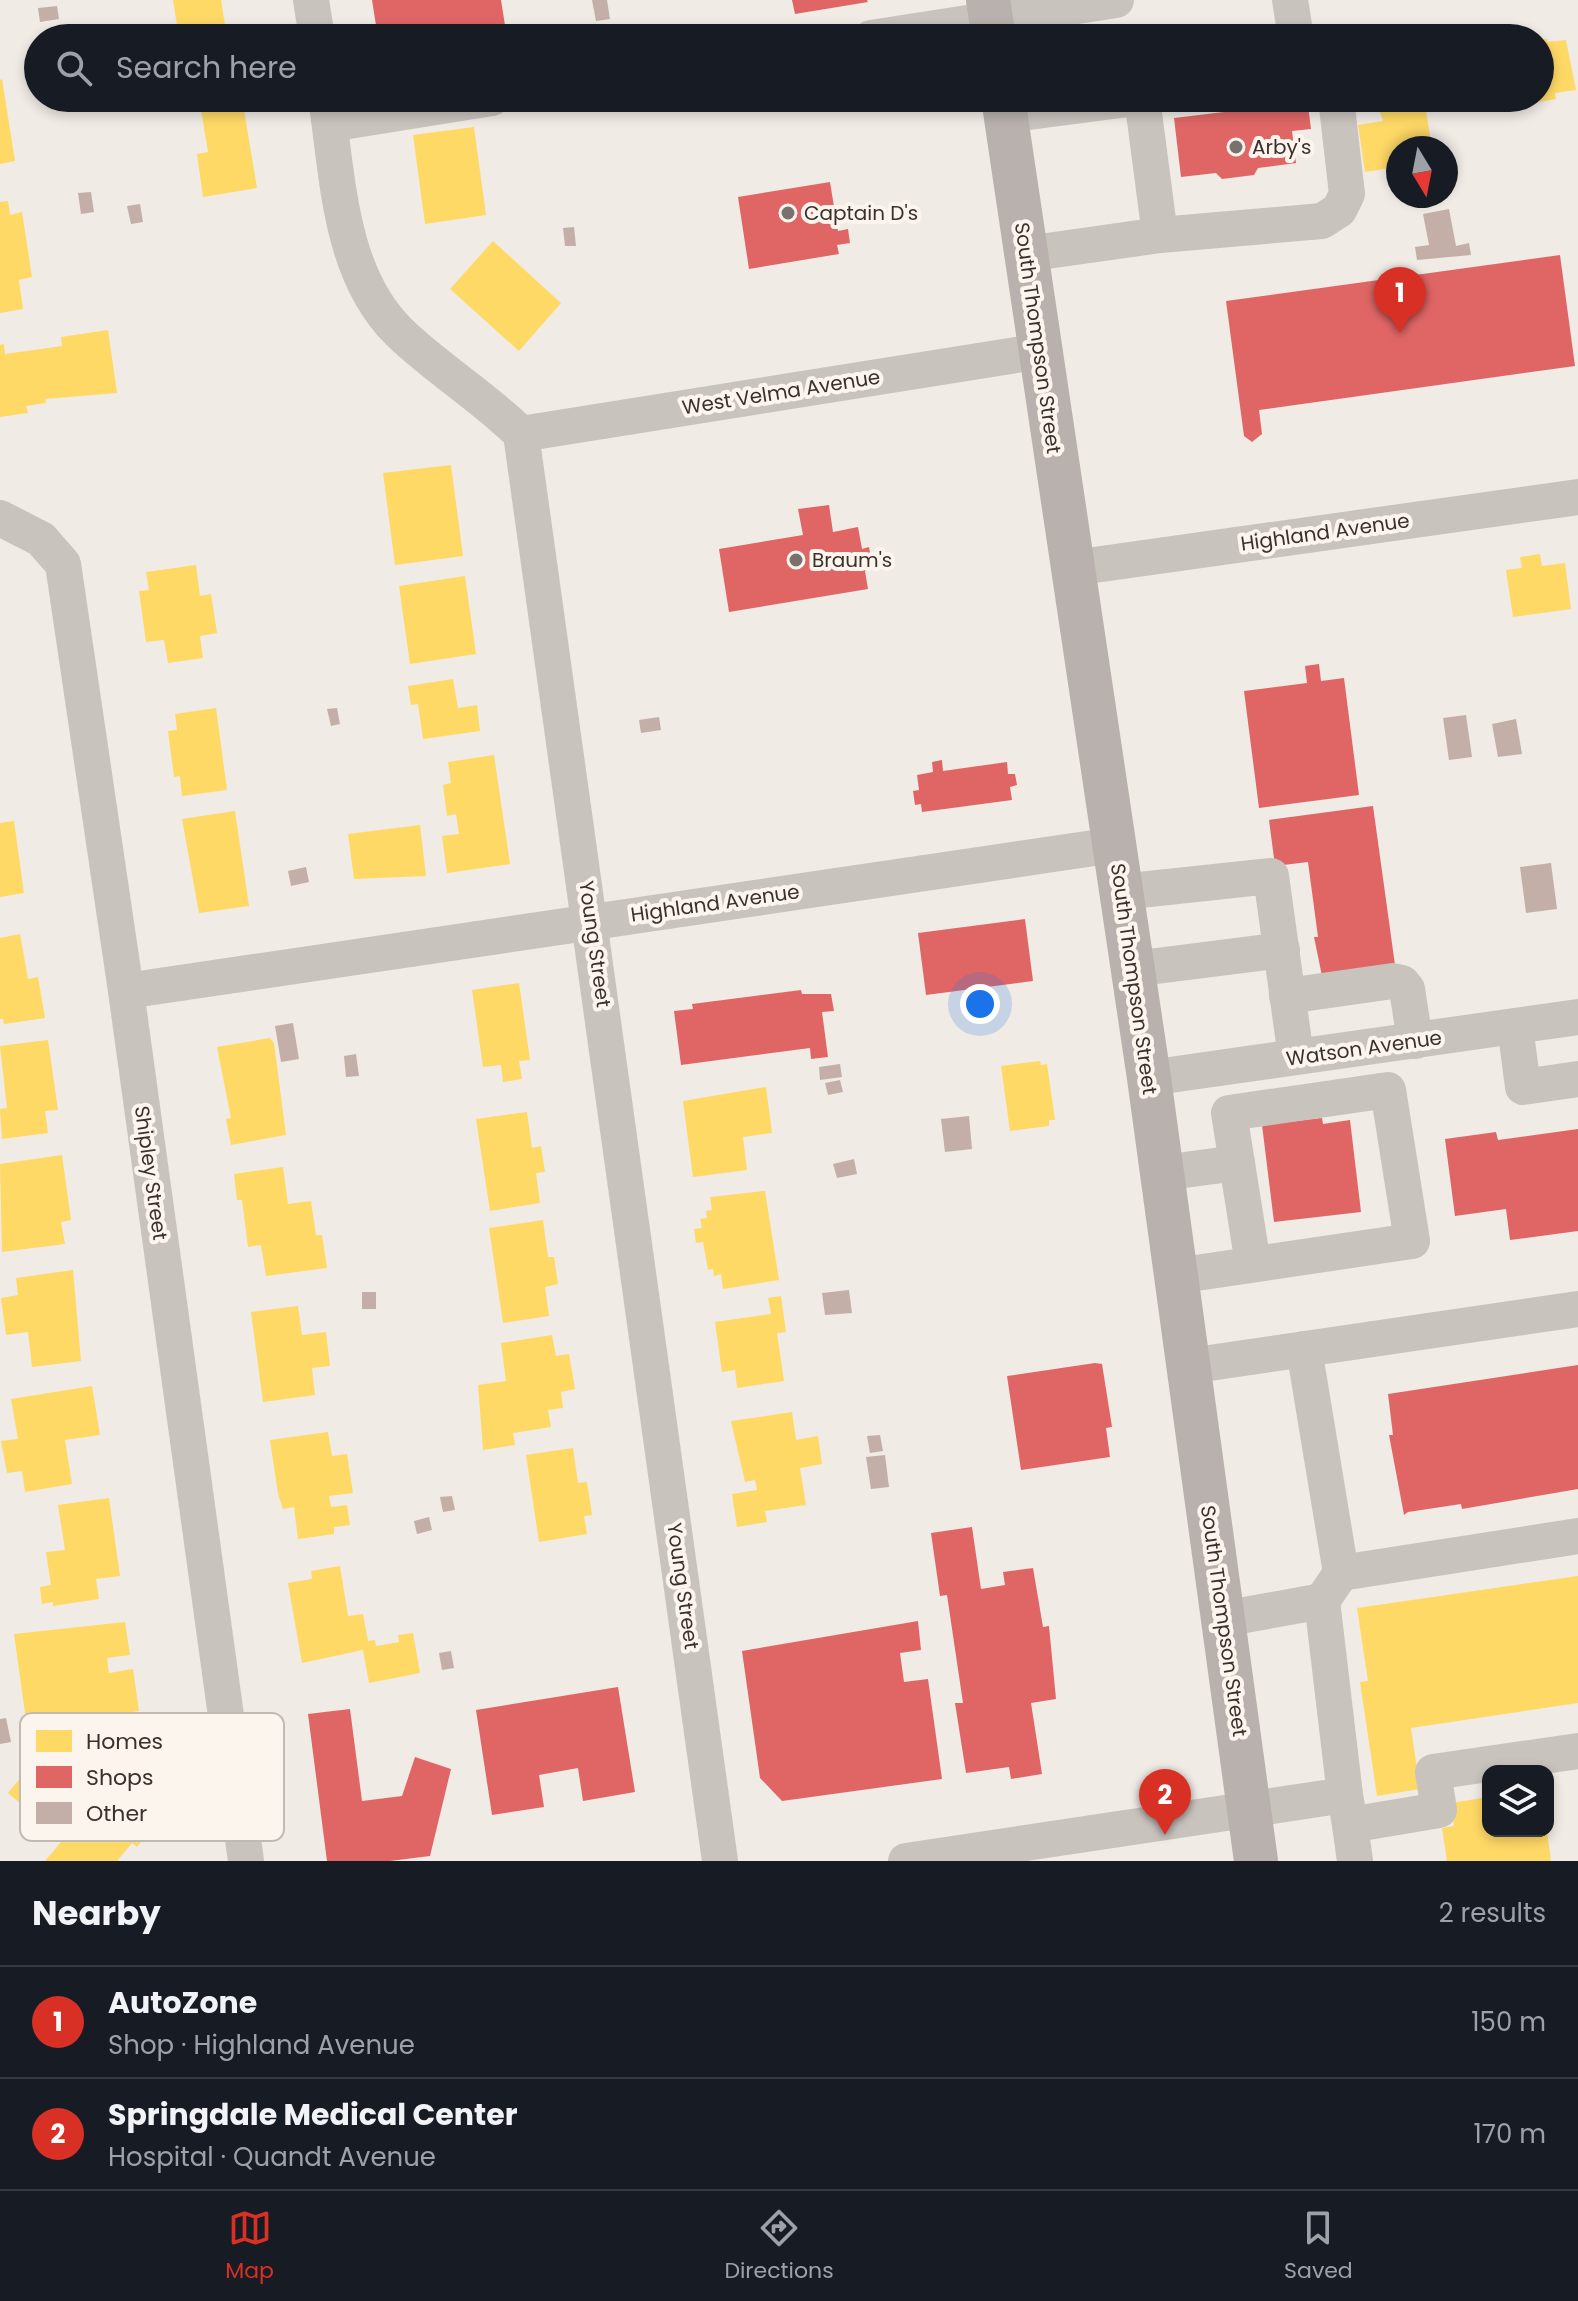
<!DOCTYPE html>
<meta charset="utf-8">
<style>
:root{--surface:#171b24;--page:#242831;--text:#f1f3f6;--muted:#9ea1a6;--line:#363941;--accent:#d93025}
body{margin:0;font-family:Poppins,sans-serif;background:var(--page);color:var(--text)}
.controls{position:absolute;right:24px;bottom:24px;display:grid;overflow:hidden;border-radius:16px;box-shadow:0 4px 12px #0003}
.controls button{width:72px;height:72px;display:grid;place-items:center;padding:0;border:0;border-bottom:2px solid var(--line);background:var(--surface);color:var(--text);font:40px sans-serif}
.compass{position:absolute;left:1386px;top:136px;width:72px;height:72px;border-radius:50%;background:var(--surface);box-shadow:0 4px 12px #0003;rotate:170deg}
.you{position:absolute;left:980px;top:1004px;width:28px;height:28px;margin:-20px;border:6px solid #fff;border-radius:50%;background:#1a73e8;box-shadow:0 0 0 12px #1a73e833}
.badge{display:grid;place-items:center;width:52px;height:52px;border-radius:50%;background:var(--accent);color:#fff;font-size:26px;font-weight:700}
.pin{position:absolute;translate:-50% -66px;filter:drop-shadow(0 2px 4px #0008)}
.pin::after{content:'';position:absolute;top:42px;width:28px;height:24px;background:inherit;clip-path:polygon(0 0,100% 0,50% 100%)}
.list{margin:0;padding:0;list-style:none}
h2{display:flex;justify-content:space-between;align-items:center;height:104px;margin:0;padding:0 32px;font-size:34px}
h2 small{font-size:26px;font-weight:400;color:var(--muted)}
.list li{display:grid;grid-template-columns:52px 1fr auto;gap:24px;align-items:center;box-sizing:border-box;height:112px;padding:0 32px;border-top:2px solid var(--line)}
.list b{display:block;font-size:30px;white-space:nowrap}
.list p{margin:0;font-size:26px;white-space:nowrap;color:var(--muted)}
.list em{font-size:26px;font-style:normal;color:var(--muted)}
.icon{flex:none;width:44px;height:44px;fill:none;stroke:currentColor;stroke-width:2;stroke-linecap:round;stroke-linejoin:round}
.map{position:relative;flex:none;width:1578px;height:1861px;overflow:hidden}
.search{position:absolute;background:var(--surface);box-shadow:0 4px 12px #0003;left:24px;right:24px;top:24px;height:88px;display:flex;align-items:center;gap:20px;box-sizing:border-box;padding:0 28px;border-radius:44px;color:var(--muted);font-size:30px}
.sheet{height:328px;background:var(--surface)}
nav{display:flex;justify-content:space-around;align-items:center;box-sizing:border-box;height:112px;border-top:2px solid var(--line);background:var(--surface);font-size:22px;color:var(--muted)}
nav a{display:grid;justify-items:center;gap:4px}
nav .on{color:var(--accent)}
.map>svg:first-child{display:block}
.homes{fill:#ffd966}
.shops{fill:#e06666}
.building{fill:#c3afa7}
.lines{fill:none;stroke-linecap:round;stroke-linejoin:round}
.minor{stroke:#c9c3be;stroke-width:36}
.major{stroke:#b8b1ad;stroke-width:44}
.poi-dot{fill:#7a716c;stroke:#fbf5ee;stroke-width:3}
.labels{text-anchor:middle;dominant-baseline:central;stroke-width:8;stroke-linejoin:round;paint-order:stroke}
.poi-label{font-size:20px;fill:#3b302b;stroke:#fbf5ee;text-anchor:start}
.street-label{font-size:20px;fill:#3b302b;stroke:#fbf5ee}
.key{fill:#fbf5ee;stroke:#c1bab4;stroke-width:2}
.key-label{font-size:22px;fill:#3b302b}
</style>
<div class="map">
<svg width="1578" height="1861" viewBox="0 0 1578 1861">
<rect width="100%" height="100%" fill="#f0ebe5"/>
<!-- homes -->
<g class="homes">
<path d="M173,0H221L227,38H179Z"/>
<path d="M1547,39V42L1566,40L1576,90L1555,93L1556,99L1539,102L1540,40Z"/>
<path d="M2,79L15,161L0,164V80Z"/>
<path d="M199,98H242L257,188L203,197L197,154L208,152Z"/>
<path d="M1375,98H1424L1432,148H1398V167L1365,172L1358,125L1383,121Z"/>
<path d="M474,127L486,215L425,224L413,135Z"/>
<path d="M8,201L10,215L22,212L32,277L19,280L23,309L0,313V202Z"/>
<path d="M493,241L561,303L519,351L450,289Z"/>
<path d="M108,330L117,393L45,399L46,403L26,406L28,413L0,417V345L4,344L5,354L62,346L61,337Z"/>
<path d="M451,465L463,556L395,565L383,473Z"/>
<path d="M1540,554L1542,566L1565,563L1571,609L1513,617L1506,570L1522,568L1520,557Z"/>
<path d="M196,565L200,596L211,594L217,633L200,636L203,658L168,663L164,640L146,642L139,591L149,590L146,572Z"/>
<path d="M465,576L476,654L410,664L399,586Z"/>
<path d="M453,679L458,708L477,705L480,731L423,739L418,704L411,705L408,686Z"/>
<path d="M216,708L227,790L182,796L180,776L174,777L168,731L177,730L175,714Z"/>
<path d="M494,755L510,864L447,873L442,836L459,834L456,814L447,816L443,785L451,783L448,762Z"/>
<path d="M235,811L249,906L199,913L182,819Z"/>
<path d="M14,821L24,893L0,897V823Z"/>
<path d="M420,825L426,876L354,879L348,834Z"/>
<path d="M20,934L28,979L38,977L45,1018L4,1024L3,1019H0V938Z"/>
<path d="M519,983L530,1060L519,1061L522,1079L503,1082L501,1065L483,1067L472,990Z"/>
<path d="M270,1038L274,1043L286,1135L231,1145L226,1119L231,1118L217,1047Z"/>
<path d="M48,1040L58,1110L45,1111L48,1133L2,1139L0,1109L7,1108L0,1046Z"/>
<path d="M1040,1061L1041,1065L1047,1064L1055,1120H1049V1126L1010,1131L1001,1066Z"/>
<path d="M766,1087L772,1133L743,1137L747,1170L693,1177L683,1101Z"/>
<path d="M527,1112L532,1148L541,1146L545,1172L536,1173L540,1203L490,1211L476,1119Z"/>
<path d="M62,1155L71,1220L61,1222L65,1244L2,1252L0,1164Z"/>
<path d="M283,1167L288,1204L311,1201L316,1235H322L327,1268L266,1276L261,1245L248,1247L242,1200H237L234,1174Z"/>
<path d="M765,1191L779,1280L723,1289L721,1274L714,1276L713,1269L708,1270L703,1242L696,1243L694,1229L702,1228L700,1219L707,1218L706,1211L712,1210L710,1197Z"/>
<path d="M543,1220L548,1257H554L558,1284L545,1287L549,1316L503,1323L489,1228Z"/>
<path d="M73,1270L81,1361L32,1367L28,1332L6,1335L1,1298L18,1295L16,1278Z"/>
<path d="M781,1296L786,1332L777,1333L784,1381L737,1388L735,1370L722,1372L715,1322L771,1314L768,1298Z"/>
<path d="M298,1306L302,1335L326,1332L330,1366L312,1368L315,1395L263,1402L251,1312Z"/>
<path d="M552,1335L556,1356L569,1354L575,1389L561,1392L563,1408L548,1410L551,1427L513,1433L515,1445L483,1450L478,1385L506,1381L501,1343Z"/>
<path d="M92,1386L100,1435L65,1440L72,1484L25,1492L22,1471L7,1473L1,1441L18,1439L11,1399Z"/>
<path d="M792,1412L796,1440L818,1436L822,1464L800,1468L806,1505L765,1511L767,1522L737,1527L732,1494L757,1490L755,1480L745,1482L731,1421Z"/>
<path d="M328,1432L332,1456L347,1454L353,1493L329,1496L331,1507L347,1505L350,1525L334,1527V1534L298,1539L294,1507L283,1509L278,1494L270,1440Z"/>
<path d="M573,1448L578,1483L587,1482L592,1515L584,1516L587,1534L539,1542L526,1455Z"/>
<path d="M109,1498L120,1576L96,1579L99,1599L53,1606V1602L42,1604L40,1587L51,1585L46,1552L65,1550L58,1505Z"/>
<path d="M340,1566L348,1616L363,1614L368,1641L375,1640L376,1646L399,1642L398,1635L413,1633L420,1673L369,1683L363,1650L302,1663L288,1583L312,1579L311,1571Z"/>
<path d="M1578,1576V1703L1411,1728L1420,1789L1377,1796L1360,1682L1368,1681L1357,1608Z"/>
<path d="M125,1622L130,1655L107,1658L109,1673L133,1669L139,1711L27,1727L14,1634Z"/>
<path d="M55,1736L158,1821L137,1847L132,1843L117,1861H45L77,1823L61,1810L48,1826L8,1793Z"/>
<path d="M1488,1797V1831H1547L1551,1861H1447L1442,1828L1454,1826L1451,1803Z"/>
</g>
<!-- shops -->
<g class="shops">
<path d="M372,0H501L507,38H378Z"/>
<path d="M792,0H867L868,2L795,14Z"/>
<path d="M1253,103L1264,110L1308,105L1311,129L1292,131L1296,163L1258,168L1254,175L1222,179L1216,173L1181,177L1174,118L1224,112L1227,106Z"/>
<path d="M830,182L838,231L848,229L850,243L837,245L839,254L749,269L738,197Z"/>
<path d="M1560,255L1575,366L1259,410L1262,434L1252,442L1244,436L1226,301Z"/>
<path d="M829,505L833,532L858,527L862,549L869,547L873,570L865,571L868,589L729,612L719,549L803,535L798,509Z"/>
<path d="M1319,664L1321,681L1344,678L1359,795L1259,808L1244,691L1307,683L1305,666Z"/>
<path d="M942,760L943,771L1007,762L1008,774H1015L1017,785L1010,787L1012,800L922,812L921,804L915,805L913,791L919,790L917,775L933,772L932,762Z"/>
<path d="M1373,806L1395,965L1322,976L1314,937H1318L1308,862L1275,866L1269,820Z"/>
<path d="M1025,919L1033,981L926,995L918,933Z"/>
<path d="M801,990L802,994H831L834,1011L822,1012L828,1057L811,1059L810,1048L681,1065L674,1011L693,1009L692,1004Z"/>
<path d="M1322,1118L1323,1124L1350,1120L1361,1212L1274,1222L1262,1125Z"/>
<path d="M1578,1129V1231L1510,1240L1506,1209L1455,1216L1445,1139L1496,1132L1498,1140Z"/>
<path d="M1095,1363L1102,1364L1112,1427L1106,1428L1110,1457L1021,1470L1007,1376Z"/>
<path d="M1578,1365V1489L1462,1509L1461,1504L1408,1512L1404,1515L1389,1435H1393L1388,1394Z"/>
<path d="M972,1527L981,1589L1005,1585L1003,1572L1033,1568L1043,1627L1049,1626L1056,1699L1031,1703L1042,1774L1011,1779L1009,1767L966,1773L955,1703H963L947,1595L940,1596L931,1533Z"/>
<path d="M918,1621L921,1650L900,1653L904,1682L928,1679L942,1779L782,1801L760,1778L742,1651Z"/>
<path d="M618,1687L635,1792L583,1801L578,1768L539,1775L544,1807L492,1815L476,1710Z"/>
<path d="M350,1709L362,1801L402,1796L415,1757L451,1769L430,1856L390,1861H327L308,1714Z"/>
</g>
<!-- building -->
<g class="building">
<path d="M592,0H607L610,19L596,21Z"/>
<path d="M57,6L59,19L40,22L38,8Z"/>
<path d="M91,192L94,212L81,214L78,193Z"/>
<path d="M140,204L143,222L131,224L127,206Z"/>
<path d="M1449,209L1456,246L1469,243L1471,255L1417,260L1415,247L1429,245L1423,214Z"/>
<path d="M574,227L576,246H565L563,228Z"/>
<path d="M337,708L340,724L331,726L327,709Z"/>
<path d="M1466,715L1472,757L1449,760L1443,718Z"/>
<path d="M659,717L661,730L641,733L639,720Z"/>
<path d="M1516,719L1522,754L1498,757L1492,724Z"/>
<path d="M1551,863L1557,909L1526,913L1520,867Z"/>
<path d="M306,867L309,882L291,886L288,871Z"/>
<path d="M293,1023L299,1059L281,1062L275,1026Z"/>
<path d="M356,1054L359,1076L346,1077L344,1056Z"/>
<path d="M840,1064L842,1077L820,1080L819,1067Z"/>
<path d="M840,1080L843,1092L828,1095L825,1083Z"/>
<path d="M969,1116L972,1149L945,1152L941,1119Z"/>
<path d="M854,1159L857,1174L837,1178L833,1164Z"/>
<path d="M849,1290L852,1313L825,1315L822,1293Z"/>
<rect x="362" y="1292" width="14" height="17"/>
<path d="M880,1435L883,1451L870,1453L867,1436Z"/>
<path d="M885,1455L889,1487L871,1489L866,1457Z"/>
<path d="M452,1496L455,1510L443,1512L440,1497Z"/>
<path d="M429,1517L432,1530L417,1534L414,1521Z"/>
<path d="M451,1651L454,1668L442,1670L439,1653Z"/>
<path d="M6,1718L11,1742L0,1744V1719Z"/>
</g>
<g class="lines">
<!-- minor -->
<g class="minor">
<path d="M311,0L317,38"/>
<path d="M1290,0L1296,38"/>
<path d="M871,38L1116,0"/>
<path d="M326,98C338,177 339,273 399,332C437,369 483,396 521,434L720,1861"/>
<path d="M1142,98L1160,235"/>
<path d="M1005,115L1136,98"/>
<path d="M330,124L492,98"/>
<path d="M1026,254L1160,235L1322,221L1339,210L1347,194L1336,98"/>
<path d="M521,434L1041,351"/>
<path d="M0,518L41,539L63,564L126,991L246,1861"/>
<path d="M1073,568L1578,497"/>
<path d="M1121,892L1271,876L1296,1057"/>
<path d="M1133,969L1282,950"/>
<path d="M126,991L1114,845"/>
<path d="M1287,996L1393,981L1402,983L1407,989L1415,1041"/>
<path d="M1515,1026L1523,1087L1578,1079"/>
<path d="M1149,1078L1578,1017"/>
<path d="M1162,1173L1237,1163"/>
<path d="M1176,1276L1412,1241L1388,1090L1229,1113L1253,1264"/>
<path d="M1189,1366L1578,1309"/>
<path d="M1341,1573L1578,1536"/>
<path d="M1223,1619L1322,1601"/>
<path d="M1345,1795L1350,1825L1439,1810L1433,1772L1578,1751"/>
<path d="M1350,1825L1355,1861"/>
<path d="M906,1861L1345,1795L1322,1601L1341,1573L1304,1349"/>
</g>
<!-- major -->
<g class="major">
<path d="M988,0L994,38"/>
<path d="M1003,98L1149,1078L1256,1861"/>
</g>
</g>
<!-- markers -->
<g class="poi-dot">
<circle cx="1236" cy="147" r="8"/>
<circle cx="788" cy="213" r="8"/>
<circle cx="796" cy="560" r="8"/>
</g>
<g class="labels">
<!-- poi labels -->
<g class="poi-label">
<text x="1252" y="147">Arby's</text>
<text x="804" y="213">Captain D's</text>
<text x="812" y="560">Braum's</text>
</g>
<!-- street labels -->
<g class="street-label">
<text transform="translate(1038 338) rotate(82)">South Thompson Street</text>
<text transform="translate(781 392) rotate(-9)">West Velma Avenue</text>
<text transform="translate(1325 532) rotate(-8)">Highland Avenue</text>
<text transform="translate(715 903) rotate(-8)">Highland Avenue</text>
<text transform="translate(595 944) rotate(82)">Young Street</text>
<text transform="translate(1134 979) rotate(82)">South Thompson Street</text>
<text transform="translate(1364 1048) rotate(-8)">Watson Avenue</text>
<text transform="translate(151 1173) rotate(82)">Shipley Street</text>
<text transform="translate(683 1586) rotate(82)">Young Street</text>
<text transform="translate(1224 1621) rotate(82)">South Thompson Street</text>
</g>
</g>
<!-- legend -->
<rect x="20" y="1713" width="264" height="128" rx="12" class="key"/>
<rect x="36" y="1730" width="36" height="22" fill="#ffd966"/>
<rect x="36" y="1766" width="36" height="22" fill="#e06666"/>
<rect x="36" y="1802" width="36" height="22" fill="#c3afa7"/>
<g class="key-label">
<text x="86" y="1749">Homes</text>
<text x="86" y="1785">Shops</text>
<text x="86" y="1821">Other</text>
</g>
</svg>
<div class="controls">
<button><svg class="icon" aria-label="layers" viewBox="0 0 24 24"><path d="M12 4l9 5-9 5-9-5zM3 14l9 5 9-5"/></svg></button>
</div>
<svg class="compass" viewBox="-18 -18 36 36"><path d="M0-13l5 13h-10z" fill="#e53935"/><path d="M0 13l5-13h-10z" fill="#9ea1a6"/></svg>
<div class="you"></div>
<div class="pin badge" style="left:1400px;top:333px">1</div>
<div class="pin badge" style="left:1165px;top:1835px">2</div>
<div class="search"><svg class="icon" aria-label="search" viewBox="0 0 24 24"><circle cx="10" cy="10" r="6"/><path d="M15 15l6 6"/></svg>Search here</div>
</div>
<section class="sheet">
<h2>Nearby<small>2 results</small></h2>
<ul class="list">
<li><span class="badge">1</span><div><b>AutoZone</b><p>Shop · Highland Avenue</p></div><em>150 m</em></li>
<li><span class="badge">2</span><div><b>Springdale Medical Center</b><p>Hospital · Quandt Avenue</p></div><em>170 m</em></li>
</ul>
</section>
<nav>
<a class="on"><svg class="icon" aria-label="map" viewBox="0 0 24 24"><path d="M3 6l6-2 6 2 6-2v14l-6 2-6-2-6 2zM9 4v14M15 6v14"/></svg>Map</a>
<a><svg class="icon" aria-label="directions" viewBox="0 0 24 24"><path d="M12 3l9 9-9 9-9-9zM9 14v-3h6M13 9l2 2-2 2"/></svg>Directions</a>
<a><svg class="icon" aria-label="saved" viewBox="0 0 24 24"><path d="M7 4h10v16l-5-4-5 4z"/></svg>Saved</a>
</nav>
